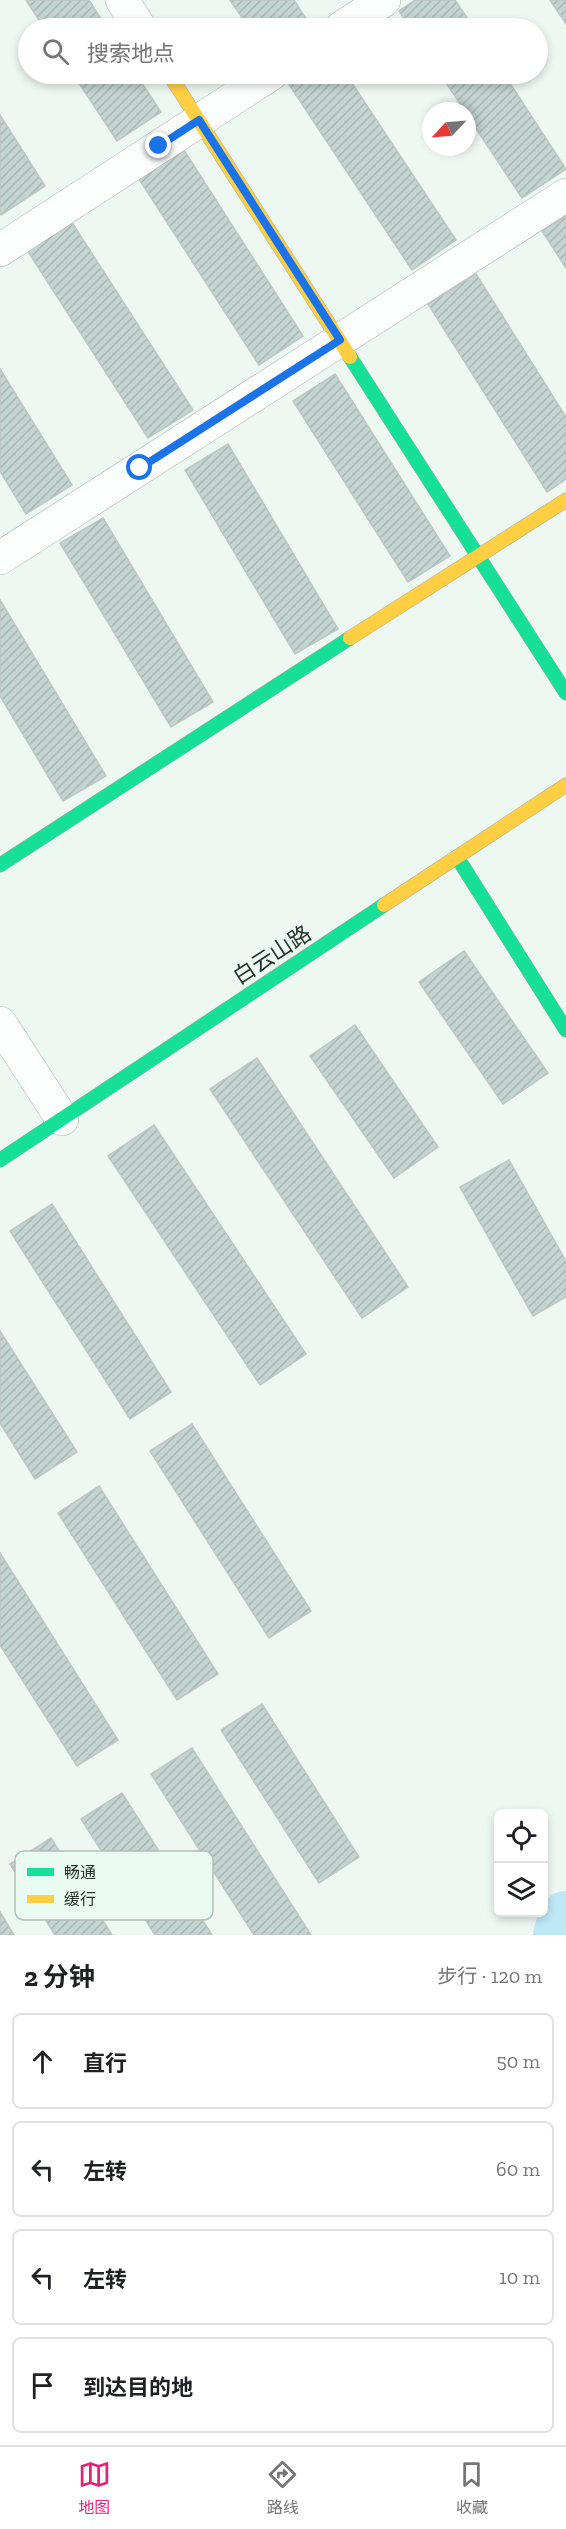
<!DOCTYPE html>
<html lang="zh">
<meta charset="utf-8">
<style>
:root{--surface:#fff;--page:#f2f2f2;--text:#202124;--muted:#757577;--line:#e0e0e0;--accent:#db2777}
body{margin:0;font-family:"Zilla Slab","Noto Sans SC",serif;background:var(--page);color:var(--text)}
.controls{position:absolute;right:18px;bottom:18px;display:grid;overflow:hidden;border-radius:9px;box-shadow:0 3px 9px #0003}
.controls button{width:54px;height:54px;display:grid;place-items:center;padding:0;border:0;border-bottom:2px solid var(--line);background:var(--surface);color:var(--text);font:30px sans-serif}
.compass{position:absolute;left:422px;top:102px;width:54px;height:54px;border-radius:50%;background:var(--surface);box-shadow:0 3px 9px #0003;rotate:244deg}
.stop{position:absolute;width:18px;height:18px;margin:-14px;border:4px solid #1a73e8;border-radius:50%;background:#fff}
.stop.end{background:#1a73e8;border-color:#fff;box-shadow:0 2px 6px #0008}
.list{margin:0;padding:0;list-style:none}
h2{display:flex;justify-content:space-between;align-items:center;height:78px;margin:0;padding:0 24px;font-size:26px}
h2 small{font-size:20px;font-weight:400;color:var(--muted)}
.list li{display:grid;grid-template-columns:39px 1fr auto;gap:18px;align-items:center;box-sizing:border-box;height:96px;margin:0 12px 12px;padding:0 12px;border:2px solid var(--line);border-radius:9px}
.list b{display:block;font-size:22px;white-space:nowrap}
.list em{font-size:20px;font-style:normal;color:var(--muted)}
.icon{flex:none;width:33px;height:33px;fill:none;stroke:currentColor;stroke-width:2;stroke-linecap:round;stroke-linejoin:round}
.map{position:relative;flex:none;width:566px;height:1935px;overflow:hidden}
.search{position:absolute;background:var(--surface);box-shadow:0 3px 9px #0003;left:18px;right:18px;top:18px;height:66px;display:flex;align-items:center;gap:15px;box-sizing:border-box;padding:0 21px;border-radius:33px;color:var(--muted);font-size:22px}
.sheet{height:510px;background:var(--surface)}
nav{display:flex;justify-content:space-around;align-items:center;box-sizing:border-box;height:84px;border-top:2px solid var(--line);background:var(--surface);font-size:16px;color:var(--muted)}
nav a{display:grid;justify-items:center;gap:3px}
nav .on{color:var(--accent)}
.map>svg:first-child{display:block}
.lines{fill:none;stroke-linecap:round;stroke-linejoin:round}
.river{stroke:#bee8f5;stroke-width:56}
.building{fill:url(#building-hatch);stroke:#bec6c4;stroke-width:1.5}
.street-casing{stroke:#a7aeaa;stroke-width:34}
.fast-casing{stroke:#a7aeaa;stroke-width:15}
.slow-casing{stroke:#a7aeaa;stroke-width:15}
.street{stroke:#fcfefd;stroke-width:33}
.fast{stroke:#16e098;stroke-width:14}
.slow{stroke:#ffcf43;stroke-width:14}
.route{stroke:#1a73e8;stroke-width:8}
.labels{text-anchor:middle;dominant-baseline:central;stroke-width:4.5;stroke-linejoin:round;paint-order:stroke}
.street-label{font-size:22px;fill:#2a312d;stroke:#eafcf2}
.key{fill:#eafcf2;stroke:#b0bfb7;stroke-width:1.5}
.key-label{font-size:16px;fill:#2a312d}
</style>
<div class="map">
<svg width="566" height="1935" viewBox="0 0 566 1935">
<defs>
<pattern id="building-hatch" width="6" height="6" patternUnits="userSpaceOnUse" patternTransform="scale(1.5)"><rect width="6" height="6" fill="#c3d4d1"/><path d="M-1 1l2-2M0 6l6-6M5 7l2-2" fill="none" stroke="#a8b6b4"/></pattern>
</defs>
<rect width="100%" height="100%" fill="#eef8f3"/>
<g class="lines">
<!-- river -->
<path class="river" d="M561,1935L566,1919"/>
</g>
<!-- building -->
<g class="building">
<path d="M26,0H89L107,28H44Z"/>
<path d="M230,0H294L310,25L305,28H249Z"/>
<path d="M415,0H455L474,28H410L399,11Z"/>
<path d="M550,0H566V24Z"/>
<path d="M73,74H136L161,112L117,141Z"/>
<path d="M302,74H346L456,240L412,270L288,83Z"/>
<path d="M440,74H504L566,169L522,198L467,115V111H465Z"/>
<path d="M0,115L45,186L1,215L0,214Z"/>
<path d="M182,147L303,336L259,365L137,176Z"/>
<path d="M566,216V268L542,231Z"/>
<path d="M71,221L193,410L148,438L27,250Z"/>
<path d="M476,274L566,417V479L547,492L428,304Z"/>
<path d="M0,369L72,485L26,514L0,471Z"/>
<path d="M335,374L450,556L408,582L293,401Z"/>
<path d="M228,444L338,629L295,654L185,470Z"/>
<path d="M103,518L213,702L171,727L60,543Z"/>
<path d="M0,600L106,776L63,801L0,696Z"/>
<path d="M464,951L548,1073L503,1104L419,982Z"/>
<path d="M355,1025L438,1147L394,1178L310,1056Z"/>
<path d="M257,1058L408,1287L362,1318L210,1089Z"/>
<path d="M154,1125L306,1354L260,1385L108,1156Z"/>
<path d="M509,1160L566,1261V1297L533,1316L460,1187Z"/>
<path d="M52,1204L171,1392L130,1419L10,1231Z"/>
<path d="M0,1331L77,1452L35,1479L0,1423Z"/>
<path d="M192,1424L311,1611L269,1638L150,1451Z"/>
<path d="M99,1486L218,1674L177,1700L58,1513Z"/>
<path d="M0,1553L118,1740L77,1766L0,1645Z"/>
<path d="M262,1704L359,1857L319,1883L221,1730Z"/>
<path d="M192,1748L311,1935H254L151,1774Z"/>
<path d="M122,1793L212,1935H155L81,1819Z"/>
<path d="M51,1838L112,1935H55L10,1864Z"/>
<path d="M0,1912L14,1935H0Z"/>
</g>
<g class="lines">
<defs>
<g id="street">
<path d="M122,0L140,28"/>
<path d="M341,28L384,0"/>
<path d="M0,250L271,74"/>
<path d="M0,558L566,195"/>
<path d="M0,1023L62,1119"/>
</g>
<g id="fast">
<path d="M350,357L566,693"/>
<path d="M457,857L566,1030"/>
<path d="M0,865L350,638"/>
<path d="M0,1160L384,905"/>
</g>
<g id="slow">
<path d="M169,74L350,357"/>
<path d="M350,638L566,500"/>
<path d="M384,905L566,785"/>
</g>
</defs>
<!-- street casing -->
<use href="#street" class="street-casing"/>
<!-- fast casing -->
<use href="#fast" class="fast-casing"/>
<!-- slow casing -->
<use href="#slow" class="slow-casing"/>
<!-- street -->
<use href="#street" class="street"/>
<!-- fast -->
<use href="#fast" class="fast"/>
<!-- slow -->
<use href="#slow" class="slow"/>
</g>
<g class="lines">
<!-- route -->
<path class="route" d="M140,468L340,340L199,120L159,146"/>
</g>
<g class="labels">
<!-- street labels -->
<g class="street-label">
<text transform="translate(272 955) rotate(-33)">白云山路</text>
</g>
</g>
<!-- legend -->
<rect x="15" y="1851" width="198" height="69" rx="9" class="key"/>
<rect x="27" y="1868" width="27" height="8" fill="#16e098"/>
<rect x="27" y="1895" width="27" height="8" fill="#ffcf43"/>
<g class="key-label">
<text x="64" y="1878">畅通</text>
<text x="64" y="1905">缓行</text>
</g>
</svg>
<div class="controls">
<button><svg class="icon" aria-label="locate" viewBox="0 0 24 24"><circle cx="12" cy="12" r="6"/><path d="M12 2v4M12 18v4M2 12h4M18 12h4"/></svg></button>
<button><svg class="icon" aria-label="layers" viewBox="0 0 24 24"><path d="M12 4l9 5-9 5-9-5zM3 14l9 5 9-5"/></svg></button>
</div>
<svg class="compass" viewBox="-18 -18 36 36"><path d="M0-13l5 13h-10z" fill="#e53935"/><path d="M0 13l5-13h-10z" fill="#757577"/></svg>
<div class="stop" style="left:140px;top:468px"></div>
<div class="stop end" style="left:159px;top:146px"></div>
<div class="search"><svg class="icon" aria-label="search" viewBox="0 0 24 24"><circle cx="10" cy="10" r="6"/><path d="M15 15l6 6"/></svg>搜索地点</div>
</div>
<section class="sheet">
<h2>2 分钟<small>步行 · 120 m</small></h2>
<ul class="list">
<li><svg class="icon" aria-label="ahead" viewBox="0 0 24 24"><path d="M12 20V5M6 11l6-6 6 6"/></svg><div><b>直行</b></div><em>50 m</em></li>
<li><svg class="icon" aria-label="left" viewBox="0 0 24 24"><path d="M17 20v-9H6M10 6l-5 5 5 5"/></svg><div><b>左转</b></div><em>60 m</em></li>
<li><svg class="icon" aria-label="left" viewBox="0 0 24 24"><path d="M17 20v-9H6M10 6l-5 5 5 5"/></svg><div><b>左转</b></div><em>10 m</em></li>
<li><svg class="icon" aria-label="arrive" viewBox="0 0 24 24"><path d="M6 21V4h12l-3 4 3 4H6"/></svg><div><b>到达目的地</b></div></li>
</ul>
</section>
<nav>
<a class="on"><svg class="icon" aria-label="map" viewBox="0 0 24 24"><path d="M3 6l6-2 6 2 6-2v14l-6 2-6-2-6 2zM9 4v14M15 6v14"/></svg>地图</a>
<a><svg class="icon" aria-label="directions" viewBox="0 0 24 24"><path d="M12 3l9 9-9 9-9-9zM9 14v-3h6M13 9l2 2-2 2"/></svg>路线</a>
<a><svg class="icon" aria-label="saved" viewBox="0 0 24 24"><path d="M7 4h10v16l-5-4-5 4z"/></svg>收藏</a>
</nav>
